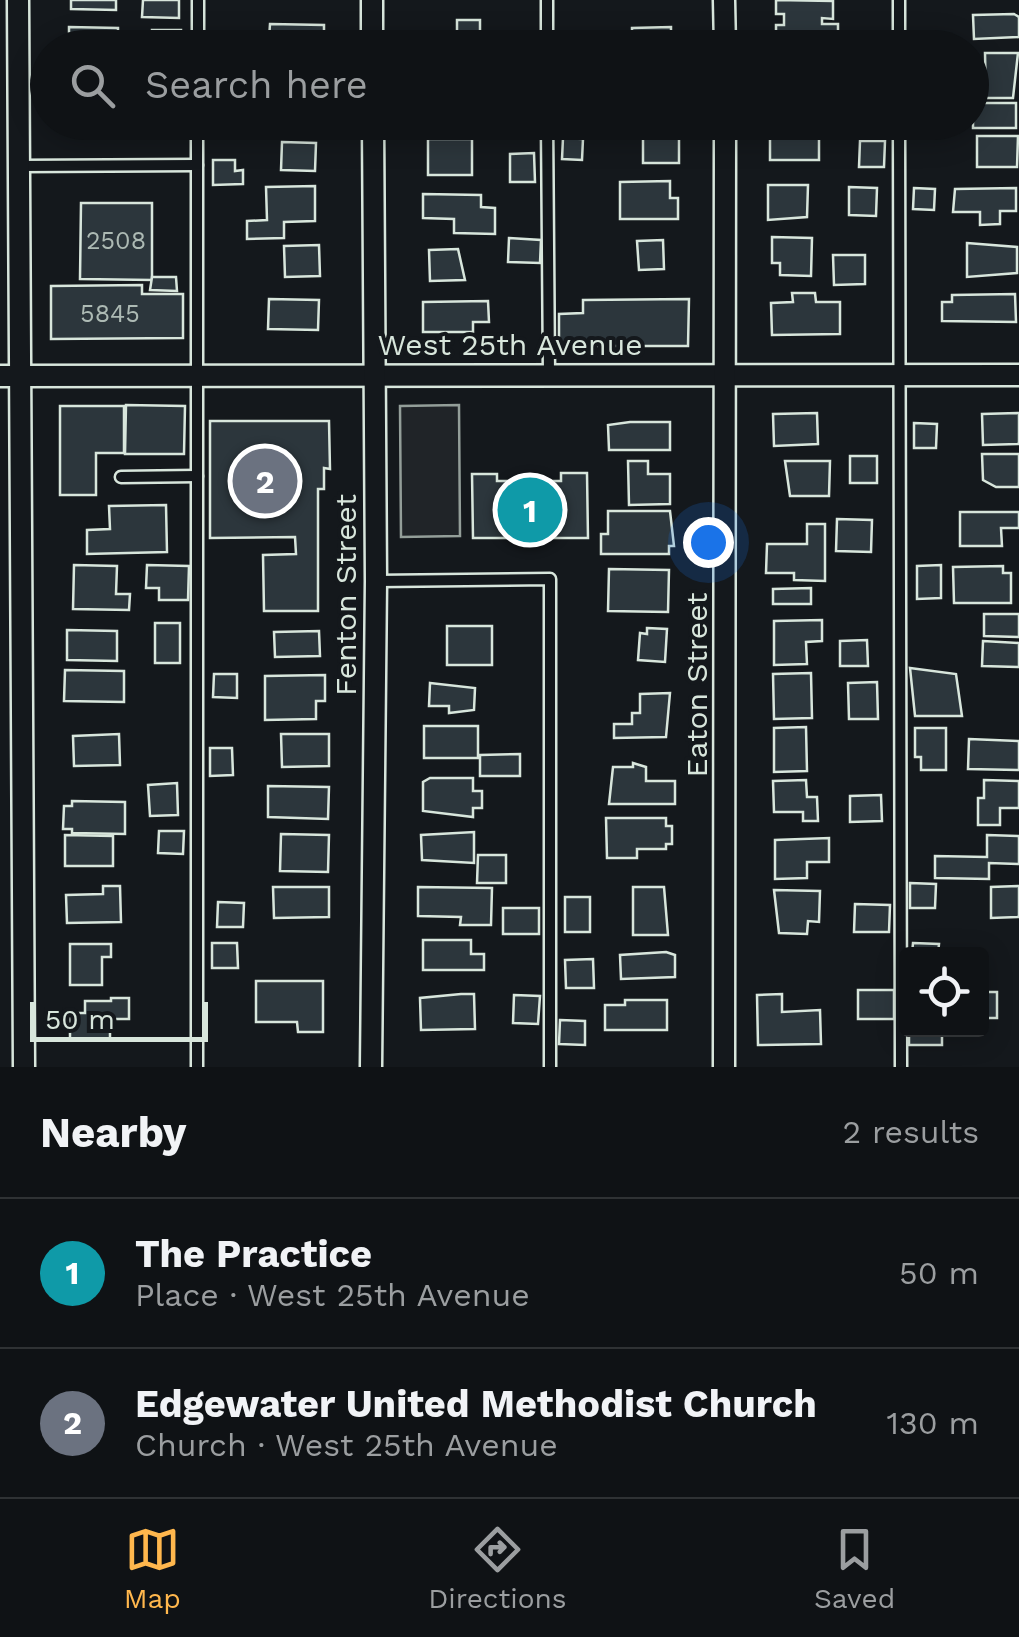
<!DOCTYPE html>
<meta charset="utf-8">
<style>
:root{--surface:#0f1215;--page:#1d2022;--text:#f1f3f6;--muted:#9b9ea0;--line:#2f3234;--accent:#ffb74d}
body{margin:0;font-family:"Work Sans",sans-serif;background:var(--page);color:var(--text)}
.controls{position:absolute;right:30px;bottom:30px;display:grid;overflow:hidden;border-radius:10px;box-shadow:0 5px 25px #0003}
.controls button{width:90px;height:90px;display:grid;place-items:center;padding:0;border:0;border-bottom:2px solid var(--line);background:var(--surface);color:var(--text);font:50px sans-serif}
.scale{position:absolute;left:30px;bottom:25px;width:178px;box-sizing:border-box;padding-left:10px;border:5px solid #d8e6dc;border-top:0;font-size:28px;line-height:35px;white-space:nowrap;color:#d8e6dc;-webkit-text-stroke:8px #14181c;paint-order:stroke}
.you{position:absolute;left:708px;top:542px;width:35px;height:35px;margin:-25px;border:8px solid #fff;border-radius:50%;background:#1a73e8;box-shadow:0 0 0 15px #1a73e833}
.badge{display:grid;place-items:center;width:65px;height:65px;border-radius:50%;background:var(--accent);color:#fff;font-size:32px;font-weight:700}
.pin{position:absolute;translate:-50% -50%;border:5px solid #fff;box-shadow:0 2px 10px #0006}
.list{margin:0;padding:0;list-style:none}
h2{display:flex;justify-content:space-between;align-items:center;height:130px;margin:0;padding:0 40px;font-size:42px}
h2 small{font-size:32px;font-weight:400;color:var(--muted)}
.list li{display:grid;grid-template-columns:65px 1fr auto;gap:30px;align-items:center;box-sizing:border-box;height:150px;padding:0 40px;border-top:2px solid var(--line)}
.list b{display:block;font-size:38px;white-space:nowrap}
.list p{margin:0;font-size:32px;white-space:nowrap;color:var(--muted)}
.list em{font-size:32px;font-style:normal;color:var(--muted)}
.icon{flex:none;width:55px;height:55px;fill:none;stroke:currentColor;stroke-width:2;stroke-linecap:round;stroke-linejoin:round}
.map{position:relative;flex:none;width:1019px;height:1067px;overflow:hidden}
.search{position:absolute;background:var(--surface);box-shadow:0 5px 25px #0003;left:30px;right:30px;top:30px;height:110px;display:flex;align-items:center;gap:25px;box-sizing:border-box;padding:0 35px;border-radius:55px;color:var(--muted);font-size:38px}
.sheet{height:430px;background:var(--surface)}
nav{display:flex;justify-content:space-around;align-items:center;box-sizing:border-box;height:140px;border-top:2px solid var(--line);background:var(--surface);font-size:28px;color:var(--muted)}
nav a{display:grid;justify-items:center;gap:5px}
nav .on{color:var(--accent)}
.map>svg:first-child{display:block}
.green{fill:#202428;stroke:#939e99;stroke-width:2.5}
.building{fill:#2c363c;stroke:#d8e6dc;stroke-width:2.5}
.lines{fill:none;stroke-linecap:round;stroke-linejoin:round}
.service-casing{stroke:#d8e6dc;stroke-width:15}
.minor-casing{stroke:#d8e6dc;stroke-width:25}
.service{stroke:#14181c;stroke-width:10}
.minor{stroke:#14181c;stroke-width:20}
.labels{text-anchor:middle;dominant-baseline:central;stroke-width:8;stroke-linejoin:round;paint-order:stroke}
.number-label{font-size:25px;fill:#adbab4}
.street-label{font-size:30px;fill:#d8e6dc;stroke:#14181c}
</style>
<div class="map">
<svg width="1019" height="1067" viewBox="0 0 1019 1067">
<rect width="100%" height="100%" fill="#14181c"/>
<!-- green -->
<path class="green" d="M459,405L460,536L401,537L400,406Z"/>
<!-- building -->
<g class="building">
<path d="M71,0H116V10L71,9Z"/>
<path d="M143,0H179V18L142,17Z"/>
<path d="M776,0L833,1V19L822,18V24H838V40H807V47L776,48V25H784V14H776Z"/>
<path d="M1014,14L1019,17V37L974,39L973,15Z"/>
<rect x="457" y="20" width="23" height="17"/>
<path d="M270,24L324,25V48H259V39H269Z"/>
<path d="M69,27L118,28V48H69Z"/>
<path d="M671,27V48H632V28Z"/>
<rect x="152" y="30" width="29" height="18"/>
<rect x="420" y="35" width="35" height="13"/>
<path d="M985,53H1018L1013,98H986Z"/>
<rect x="973" y="103" width="43" height="25"/>
<rect x="770" y="130" width="49" height="30"/>
<rect x="643" y="135" width="36" height="28"/>
<path d="M977,136H1018L1017,167H977Z"/>
<path d="M563,138L583,139L582,160L562,159Z"/>
<rect x="428" y="139" width="44" height="36"/>
<path d="M860,141H885L884,167H859Z"/>
<path d="M282,142L316,143L315,171L281,170Z"/>
<path d="M534,153L535,182H510V154Z"/>
<path d="M213,160H235V171L243,170V184L213,185Z"/>
<path d="M670,181V198H678V219H620V182Z"/>
<path d="M768,185H808L807,217L768,220Z"/>
<path d="M315,186V221L284,222V238L247,239V221L267,220L266,187Z"/>
<path d="M849,187L877,188L876,216L849,215Z"/>
<path d="M914,188L935,189L934,210L913,209Z"/>
<path d="M1016,188V211H1000V224L980,225V212H953L955,189Z"/>
<path d="M423,194L481,195V207L495,208V234L454,233V219L423,218Z"/>
<path d="M81,203H152V280L80,279Z"/>
<path d="M772,237L812,238L811,276L780,275V263H772Z"/>
<path d="M509,238L541,240L540,263L508,262Z"/>
<path d="M663,240L664,269L639,270L637,241Z"/>
<path d="M967,243L1017,247V273L967,277Z"/>
<path d="M319,245L320,276L285,277L284,246Z"/>
<path d="M458,249L465,280L430,281L429,250Z"/>
<path d="M833,255H865V284L834,285Z"/>
<path d="M152,277H176L177,291L150,290Z"/>
<path d="M142,285V294H183V338L51,339V286Z"/>
<path d="M792,293H815L816,302H840V334L772,335L771,303L793,302Z"/>
<path d="M1015,294L1016,322L942,321V302H952V295Z"/>
<path d="M269,299L319,300L318,330L268,329Z"/>
<path d="M689,299L688,346H559V314L583,313V300Z"/>
<path d="M488,301L489,322H473V332H423V302Z"/>
<path d="M126,405L185,406L184,454H125Z"/>
<path d="M60,406H124V453H96V495H60Z"/>
<path d="M817,413L818,444L774,446L773,414Z"/>
<path d="M1019,413V444L983,445L982,414Z"/>
<path d="M210,421H329L330,469L324,468V489H318V611H264L263,555L296,554L295,537L210,538Z"/>
<path d="M630,422H670V450H609L608,425Z"/>
<path d="M914,423L937,424L936,448H914Z"/>
<path d="M982,454H1019V487H996L983,480Z"/>
<rect x="850" y="456" width="27" height="27"/>
<path d="M628,461H648V474H670V504L629,505Z"/>
<path d="M785,461H830L829,496H790Z"/>
<path d="M561,473H587L588,538H473L472,474H497V481H561Z"/>
<path d="M166,505L167,552L87,554V530L110,529L109,506Z"/>
<path d="M608,511H670L674,546H669V554H601V534H608Z"/>
<path d="M960,512H1019V528H1001L1002,546H960Z"/>
<path d="M837,519L872,520L871,552L836,551Z"/>
<path d="M807,524H825V581L794,580V573H766L767,544H807Z"/>
<path d="M74,565L117,566L116,594H130L129,610L73,609Z"/>
<path d="M147,565L189,566L188,600H159V588H146Z"/>
<path d="M941,565V598L917,599V566Z"/>
<path d="M1003,566V573H1011V603H954L953,567Z"/>
<path d="M609,569L669,570L668,612L608,611Z"/>
<path d="M811,588V604H773V589Z"/>
<path d="M984,614H1019V637L984,636Z"/>
<path d="M822,620V641L806,642L807,664L774,665V621Z"/>
<rect x="155" y="623" width="25" height="40"/>
<rect x="447" y="626" width="45" height="39"/>
<path d="M647,628L667,629L665,662L638,660L640,633L647,634Z"/>
<path d="M67,630L117,631V661L67,660Z"/>
<path d="M319,631L320,656L275,657L274,632Z"/>
<path d="M867,640L868,666H840V641Z"/>
<path d="M983,641L1019,643V667L982,666Z"/>
<path d="M910,668L956,674L962,716H915Z"/>
<path d="M65,670L124,671V702L64,701Z"/>
<path d="M811,673L812,718L774,719L773,674Z"/>
<path d="M214,674H237V698L213,697Z"/>
<path d="M325,675V701H316V719L265,720V676Z"/>
<path d="M877,682L878,719H849L848,683Z"/>
<path d="M430,683L475,688L474,710L449,713V706H429Z"/>
<path d="M670,693L666,737L614,738V724H632V713H640V694Z"/>
<rect x="424" y="726" width="54" height="32"/>
<path d="M806,727L807,771L774,772V728Z"/>
<path d="M915,728H946V770H921V757H915Z"/>
<path d="M119,734L120,765L74,766L73,736Z"/>
<path d="M281,734H329V766L282,767Z"/>
<path d="M969,739L1019,741V770L968,769Z"/>
<path d="M210,748H232L233,775L210,776Z"/>
<path d="M520,754V776H480V755Z"/>
<path d="M633,763L646,767V781H675V804H609L613,767H633Z"/>
<path d="M430,778H473V791H482V808H473V817L423,811V782Z"/>
<path d="M806,780L807,797H817L818,821H803V812H774L773,781Z"/>
<path d="M984,780L1019,781V808H1000V825H978V798H984Z"/>
<path d="M177,783L178,815L150,816L148,785Z"/>
<path d="M268,786L329,787L328,819L268,817Z"/>
<path d="M881,795L882,821L850,822V796Z"/>
<path d="M72,801L125,802V834L72,833V829H63L64,806H72Z"/>
<path d="M606,818H666V826H672V844H666V849H637V858H607Z"/>
<path d="M159,831H184L183,854L158,853Z"/>
<path d="M474,832V863L422,860L421,835Z"/>
<path d="M281,834L329,835L328,872L280,871Z"/>
<path d="M65,835L113,836V866H65Z"/>
<path d="M987,835L1019,836V864L989,863V879L935,878V856L987,857Z"/>
<path d="M829,838V862H807V878L775,879V840Z"/>
<path d="M478,855H506V883H477Z"/>
<path d="M910,883L936,884L935,908H910Z"/>
<path d="M103,886H120L121,922L67,923L66,895L103,894Z"/>
<path d="M1019,886V917L991,918V887Z"/>
<path d="M273,887H329V917L274,918Z"/>
<path d="M418,887L492,888L491,925H460L461,917L418,916Z"/>
<path d="M633,887H664L668,935H633Z"/>
<path d="M774,890L820,891L819,922L808,921L807,934L779,933Z"/>
<rect x="565" y="897" width="25" height="35"/>
<path d="M218,902L244,903L243,927H217Z"/>
<path d="M855,904L890,905L889,932H854Z"/>
<rect x="503" y="908" width="36" height="26"/>
<path d="M423,940H471V954H484V970H423Z"/>
<path d="M212,943H237L238,968H212Z"/>
<path d="M913,943L939,944L938,954H912Z"/>
<path d="M70,944H111V957H102V985H70Z"/>
<path d="M666,952L675,955V977L621,979L620,955Z"/>
<path d="M593,959L594,988H566L565,960Z"/>
<path d="M256,981H323V1032H298L297,1022H256Z"/>
<rect x="858" y="990" width="36" height="29"/>
<rect x="982" y="992" width="15" height="26"/>
<path d="M461,994H474L475,1029L421,1030L420,998Z"/>
<path d="M782,994V1012L820,1010L821,1044L758,1045L757,995Z"/>
<path d="M514,995L540,996L538,1024L513,1023Z"/>
<path d="M111,998H129V1019H110V1040H70V1013H85V1001H111Z"/>
<path d="M625,1000H667V1030H605V1005H625Z"/>
<path d="M560,1020L585,1021V1045L559,1044Z"/>
<rect x="909" y="1030" width="33" height="15"/>
</g>
<g class="lines">
<defs>
<g id="service">
<path d="M547,0V48"/>
<path d="M899,0V48"/>
<path d="M198,48V0"/>
<path d="M547,122L549,374"/>
<path d="M899,122L901,1067"/>
<path d="M20,166L197,165"/>
<path d="M121,477L197,476"/>
<path d="M377,581L550,579V1067"/>
<path d="M197,1067V122"/>
</g>
<g id="minor">
<path d="M18,0L24,1067"/>
<path d="M372,0V48"/>
<path d="M724,0L725,48"/>
<path d="M0,376L1019,375"/>
<path d="M371,1067L376,581L373,122"/>
<path d="M724,1067L725,122"/>
</g>
</defs>
<!-- service casing -->
<use href="#service" class="service-casing"/>
<!-- minor casing -->
<use href="#minor" class="minor-casing"/>
<!-- service -->
<use href="#service" class="service"/>
<!-- minor -->
<use href="#minor" class="minor"/>
</g>
<g class="labels">
<!-- number labels -->
<g class="number-label">
<text x="116" y="240">2508</text>
<text x="110" y="313">5845</text>
</g>
<!-- street labels -->
<g class="street-label">
<text x="510" y="344">West 25th Avenue</text>
<text transform="translate(345 595) rotate(-90)">Fenton Street</text>
<text transform="translate(696 685) rotate(-90)">Eaton Street</text>
</g>
</g>
</svg>
<div class="controls">
<button><svg class="icon" aria-label="locate" viewBox="0 0 24 24"><circle cx="12" cy="12" r="6"/><path d="M12 2v4M12 18v4M2 12h4M18 12h4"/></svg></button>
</div>
<div class="scale">50 m</div>
<div class="you"></div>
<div class="pin badge" style="left:530px;top:510px;background:#0f9aa8">1</div>
<div class="pin badge" style="left:265px;top:481px;background:#6b7280">2</div>
<div class="search"><svg class="icon" aria-label="search" viewBox="0 0 24 24"><circle cx="10" cy="10" r="6"/><path d="M15 15l6 6"/></svg>Search here</div>
</div>
<section class="sheet">
<h2>Nearby<small>2 results</small></h2>
<ul class="list">
<li><span class="badge" style="background:#0f9aa8">1</span><div><b>The Practice</b><p>Place · West 25th Avenue</p></div><em>50 m</em></li>
<li><span class="badge" style="background:#6b7280">2</span><div><b>Edgewater United Methodist Church</b><p>Church · West 25th Avenue</p></div><em>130 m</em></li>
</ul>
</section>
<nav>
<a class="on"><svg class="icon" aria-label="map" viewBox="0 0 24 24"><path d="M3 6l6-2 6 2 6-2v14l-6 2-6-2-6 2zM9 4v14M15 6v14"/></svg>Map</a>
<a><svg class="icon" aria-label="directions" viewBox="0 0 24 24"><path d="M12 3l9 9-9 9-9-9zM9 14v-3h6M13 9l2 2-2 2"/></svg>Directions</a>
<a><svg class="icon" aria-label="saved" viewBox="0 0 24 24"><path d="M7 4h10v16l-5-4-5 4z"/></svg>Saved</a>
</nav>
